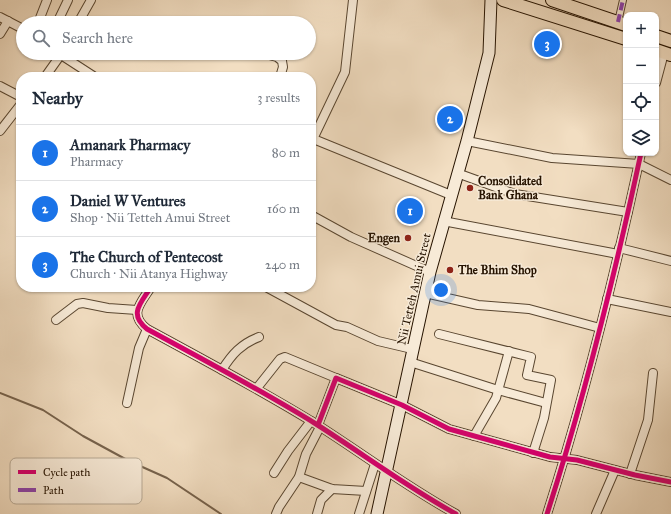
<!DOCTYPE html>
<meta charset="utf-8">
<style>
:root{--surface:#fff;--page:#f6f6f7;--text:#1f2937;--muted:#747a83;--line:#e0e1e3;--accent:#1a73e8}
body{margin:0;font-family:"IM FELL Great Primer",serif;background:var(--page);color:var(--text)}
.controls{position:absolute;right:12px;top:12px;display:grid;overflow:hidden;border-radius:8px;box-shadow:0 1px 3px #0004}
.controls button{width:36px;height:36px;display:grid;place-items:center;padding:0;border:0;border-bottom:1px solid var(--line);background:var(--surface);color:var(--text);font:20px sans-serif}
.you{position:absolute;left:441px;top:290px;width:14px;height:14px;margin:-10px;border:3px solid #fff;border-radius:50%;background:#1a73e8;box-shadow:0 0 0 6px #1a73e833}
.badge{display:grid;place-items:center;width:26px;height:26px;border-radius:50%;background:var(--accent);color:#fff;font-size:13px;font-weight:700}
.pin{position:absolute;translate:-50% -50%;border:2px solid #fff;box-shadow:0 1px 4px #0006}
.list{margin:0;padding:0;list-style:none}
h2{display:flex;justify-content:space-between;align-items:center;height:52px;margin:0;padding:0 16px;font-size:17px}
h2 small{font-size:13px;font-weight:400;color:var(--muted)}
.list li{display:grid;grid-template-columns:26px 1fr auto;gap:12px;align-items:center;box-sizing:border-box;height:56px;padding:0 16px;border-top:1px solid var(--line)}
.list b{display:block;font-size:15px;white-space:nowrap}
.list p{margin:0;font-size:13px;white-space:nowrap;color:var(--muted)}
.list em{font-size:13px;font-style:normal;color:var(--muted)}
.icon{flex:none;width:22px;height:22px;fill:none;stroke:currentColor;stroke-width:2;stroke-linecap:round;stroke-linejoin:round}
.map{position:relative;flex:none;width:671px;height:514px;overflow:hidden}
.search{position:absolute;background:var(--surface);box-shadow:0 1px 3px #0004;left:16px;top:16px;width:300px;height:44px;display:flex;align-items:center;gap:10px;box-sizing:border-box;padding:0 14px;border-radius:22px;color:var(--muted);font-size:15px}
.panel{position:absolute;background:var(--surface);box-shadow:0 1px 3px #0004;left:16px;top:72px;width:300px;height:220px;border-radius:16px}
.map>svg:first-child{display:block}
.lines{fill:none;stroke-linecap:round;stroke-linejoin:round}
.stream{stroke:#77634d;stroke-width:2}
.pedestrian-casing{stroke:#594630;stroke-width:8}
.minor-casing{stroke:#594630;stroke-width:10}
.secondary-casing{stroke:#261300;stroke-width:13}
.primary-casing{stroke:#261300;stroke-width:14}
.pedestrian{stroke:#f7ead7;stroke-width:6}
.minor{stroke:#f7ead7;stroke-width:8}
.secondary{stroke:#f7ead7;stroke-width:11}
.primary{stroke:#f2dec2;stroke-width:12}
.quiet{stroke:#8e44ad;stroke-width:4;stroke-dasharray:8 4;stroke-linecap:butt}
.cycleway-casing{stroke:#f7ead7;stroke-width:8}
.cycleway{stroke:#d6006c;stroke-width:5}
.poi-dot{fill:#8f2418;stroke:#f7ead7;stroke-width:1.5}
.labels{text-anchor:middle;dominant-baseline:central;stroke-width:3;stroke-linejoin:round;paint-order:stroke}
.poi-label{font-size:12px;font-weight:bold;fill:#261300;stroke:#f7ead7;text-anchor:start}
.street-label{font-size:12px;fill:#261300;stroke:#f7ead7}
.key{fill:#f7ead7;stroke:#b8aa96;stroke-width:1}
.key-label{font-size:11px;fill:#261300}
</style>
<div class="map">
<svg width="671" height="514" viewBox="0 0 671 514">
<rect width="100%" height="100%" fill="#f2dec2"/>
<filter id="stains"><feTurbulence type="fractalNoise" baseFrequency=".005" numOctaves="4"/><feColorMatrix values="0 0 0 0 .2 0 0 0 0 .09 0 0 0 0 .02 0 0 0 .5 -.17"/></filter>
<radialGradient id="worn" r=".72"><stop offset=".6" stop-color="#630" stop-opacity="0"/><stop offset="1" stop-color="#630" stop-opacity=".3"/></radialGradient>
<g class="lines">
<!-- stream -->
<path class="stream" d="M0,393L43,410L83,436L129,461L167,478L221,514"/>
<defs>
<path id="pedestrian" d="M618,22L623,0"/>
<g id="minor">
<path d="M0,17L23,29"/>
<path d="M38,23L47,0"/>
<path d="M57,23L68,0"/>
<path d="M78,23L91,0"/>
<path d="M0,34L8,21"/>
<path d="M58,53L95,77"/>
<path d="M261,53L277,57L282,61L283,67L280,77"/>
<path d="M45,77L62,53"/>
<path d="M656,83L664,53"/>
<path d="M0,86L21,97"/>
<path d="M0,131L21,104"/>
<path d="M311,138L451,195"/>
<path d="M313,139L345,72L353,0"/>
<path d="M467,141L552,158L639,164L671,180"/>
<path d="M457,173L515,194L628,212"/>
<path d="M311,215L351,237L430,272"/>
<path d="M443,221L618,254"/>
<path d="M619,248L671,261"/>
<path d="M151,287C141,303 128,314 147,329C204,360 261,390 316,424C363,454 407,487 456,514"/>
<path d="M266,287L336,325L347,327L378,341L412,349"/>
<path d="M425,293L478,305L529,309L600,328"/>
<path d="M607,299L671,312"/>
<path d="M56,320L77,304L83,303L108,308L137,310"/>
<path d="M439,334L531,357L527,375L551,380L544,418L533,453"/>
<path d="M410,362L498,390L546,403"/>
<path d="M222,370C232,354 241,344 259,337"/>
<path d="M257,388L280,359L285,357L336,378"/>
<path d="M127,403L139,348L147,329"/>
<path d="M318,425L336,378L402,405L449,429L550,457L577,460L635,475L671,482"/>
<path d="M474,436L496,398L509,351"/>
<path d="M274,473L288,451L311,421"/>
<path d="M630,474L648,420L653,373"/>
<path d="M299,477L332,489L366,491"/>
<path d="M276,514L279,507L299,477L306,454L320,427"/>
<path d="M317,514L321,500L332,489"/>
<path d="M359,514L375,464"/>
<path d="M547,514C585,396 615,274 641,153"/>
<path d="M596,514L615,470"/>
</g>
<path id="secondary" d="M377,514L430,272L467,141L489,53L491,0"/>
<g id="primary">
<path d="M503,0L626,39"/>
<path d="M552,0L626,25"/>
<path d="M656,36L671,41"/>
<path d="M656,50L671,55"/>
</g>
</defs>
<!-- pedestrian casing -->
<use href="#pedestrian" class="pedestrian-casing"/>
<!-- minor casing -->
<use href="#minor" class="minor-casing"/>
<!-- secondary casing -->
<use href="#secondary" class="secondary-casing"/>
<!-- primary casing -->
<use href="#primary" class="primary-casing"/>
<!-- pedestrian -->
<use href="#pedestrian" class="pedestrian"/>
<!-- minor -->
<use href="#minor" class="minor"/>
<!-- secondary -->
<use href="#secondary" class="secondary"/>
<!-- primary -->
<use href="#primary" class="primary"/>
<!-- quiet -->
<path class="quiet" d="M618,22L623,0"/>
<defs>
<g id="cycleway">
<path d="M151,287C141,303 128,314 147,329C204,360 261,390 316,424C363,454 407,487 456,514"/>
<path d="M318,425L336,378L402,405L449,429L550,457L577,460L635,475L671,482"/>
<path d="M547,514C585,396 615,274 641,153"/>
</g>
</defs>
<!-- cycleway casing -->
<use href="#cycleway" class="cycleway-casing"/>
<!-- cycleway -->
<use href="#cycleway" class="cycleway"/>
</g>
<!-- markers -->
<g class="poi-dot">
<circle cx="470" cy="188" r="4"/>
<circle cx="408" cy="238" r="4"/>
<circle cx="450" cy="270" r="4"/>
</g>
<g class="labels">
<!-- poi labels -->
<g class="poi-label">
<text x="478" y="181">Consolidated<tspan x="478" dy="14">Bank Ghana</tspan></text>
<text x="400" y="238" text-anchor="end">Engen</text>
<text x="458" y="270">The Bhim Shop</text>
</g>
<!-- street labels -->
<g class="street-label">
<text transform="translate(414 289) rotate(-77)">Nii Tetteh Amui Street</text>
</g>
</g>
<!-- legend -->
<rect x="10" y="458" width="132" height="46" rx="6" class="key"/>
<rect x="18" y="470" width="18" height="4" fill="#d6006c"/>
<rect x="18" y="488" width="18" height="4" fill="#8e44ad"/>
<g class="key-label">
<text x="43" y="476">Cycle path</text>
<text x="43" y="494">Path</text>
</g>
<rect width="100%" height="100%" filter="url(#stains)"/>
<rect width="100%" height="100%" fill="url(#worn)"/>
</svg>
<div class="controls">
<button>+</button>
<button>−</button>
<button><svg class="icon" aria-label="locate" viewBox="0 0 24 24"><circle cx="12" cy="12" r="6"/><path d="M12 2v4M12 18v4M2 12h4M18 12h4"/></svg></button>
<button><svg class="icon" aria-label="layers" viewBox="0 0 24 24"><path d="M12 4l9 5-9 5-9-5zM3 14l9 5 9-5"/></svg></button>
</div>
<div class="you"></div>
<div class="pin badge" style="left:410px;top:211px">1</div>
<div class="pin badge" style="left:450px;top:119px">2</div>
<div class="pin badge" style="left:547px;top:44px">3</div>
<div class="search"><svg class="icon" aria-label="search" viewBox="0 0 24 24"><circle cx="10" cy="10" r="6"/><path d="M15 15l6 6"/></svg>Search here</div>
<section class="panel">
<h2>Nearby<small>3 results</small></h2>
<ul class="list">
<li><span class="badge">1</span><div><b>Amanark Pharmacy</b><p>Pharmacy</p></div><em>80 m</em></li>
<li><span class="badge">2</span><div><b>Daniel W Ventures</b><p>Shop · Nii Tetteh Amui Street</p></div><em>160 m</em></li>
<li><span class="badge">3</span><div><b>The Church of Pentecost</b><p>Church · Nii Atanya Highway</p></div><em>240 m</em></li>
</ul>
</section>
</div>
